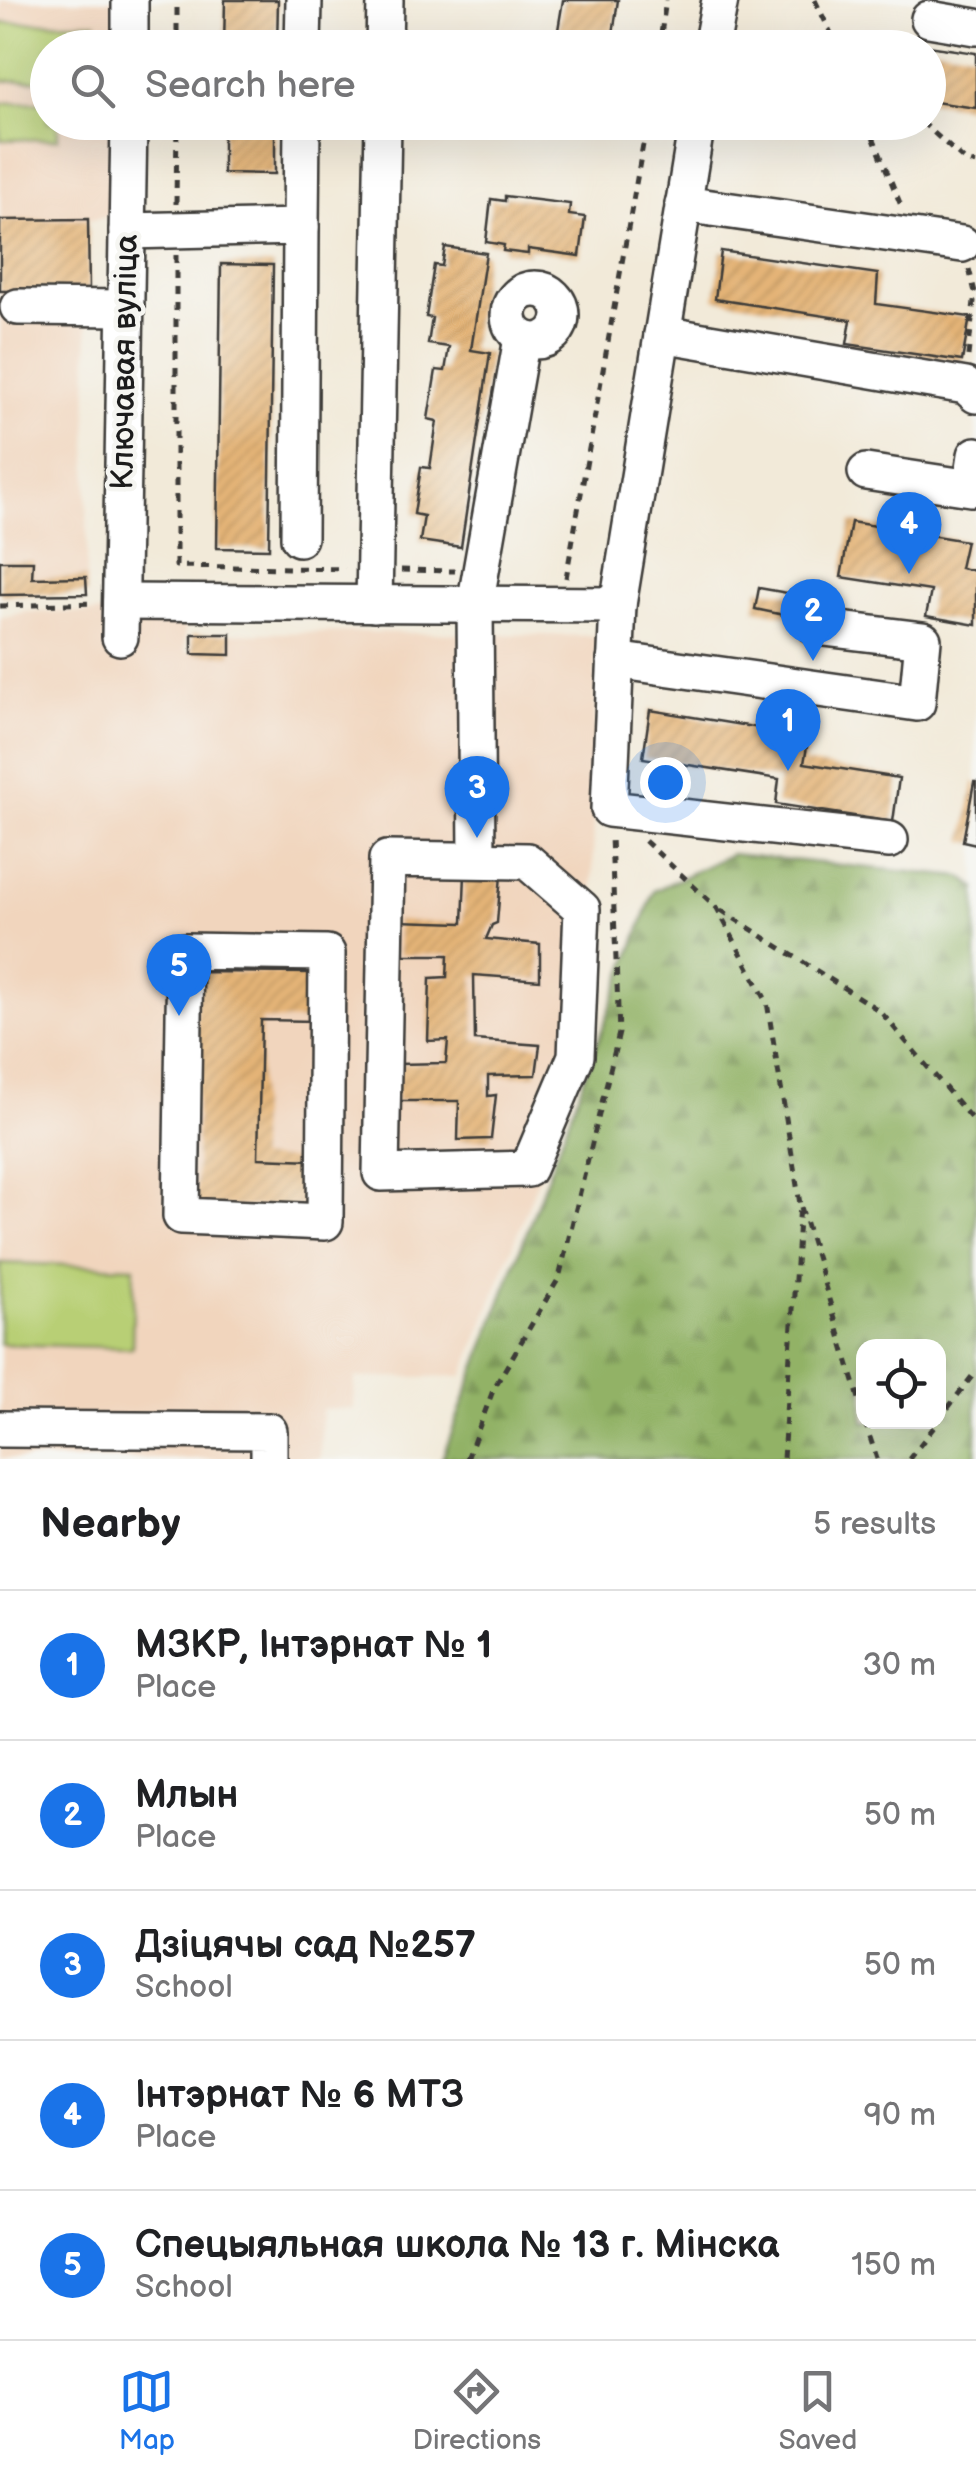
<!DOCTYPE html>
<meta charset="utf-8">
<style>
:root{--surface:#fff;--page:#f6f6f6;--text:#202124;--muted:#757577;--line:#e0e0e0;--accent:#1a73e8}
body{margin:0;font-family:"Balsamiq Sans",sans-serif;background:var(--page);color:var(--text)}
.controls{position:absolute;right:30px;bottom:30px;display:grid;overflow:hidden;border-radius:20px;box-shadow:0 10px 40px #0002}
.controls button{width:90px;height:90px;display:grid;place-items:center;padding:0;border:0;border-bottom:2px solid var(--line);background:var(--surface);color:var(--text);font:50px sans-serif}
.you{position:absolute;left:665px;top:782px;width:35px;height:35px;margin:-25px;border:8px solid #fff;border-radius:50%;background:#1a73e8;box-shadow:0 0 0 15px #1a73e833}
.badge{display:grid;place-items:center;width:65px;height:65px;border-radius:50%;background:var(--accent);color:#fff;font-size:32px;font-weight:700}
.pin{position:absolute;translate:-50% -82px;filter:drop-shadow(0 2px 5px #0008)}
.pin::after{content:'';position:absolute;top:52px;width:35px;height:30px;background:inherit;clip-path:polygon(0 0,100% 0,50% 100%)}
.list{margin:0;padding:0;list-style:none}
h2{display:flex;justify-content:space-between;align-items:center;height:130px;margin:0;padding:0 40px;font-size:42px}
h2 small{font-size:32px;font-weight:400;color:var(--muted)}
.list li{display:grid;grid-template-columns:65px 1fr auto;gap:30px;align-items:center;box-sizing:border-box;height:150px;padding:0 40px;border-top:2px solid var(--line)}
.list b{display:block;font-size:38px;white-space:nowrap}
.list p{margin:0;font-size:32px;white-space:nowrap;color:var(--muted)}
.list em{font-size:32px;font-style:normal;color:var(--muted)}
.icon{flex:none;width:55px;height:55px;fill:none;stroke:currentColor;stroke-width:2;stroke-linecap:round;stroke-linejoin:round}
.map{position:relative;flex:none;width:976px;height:1459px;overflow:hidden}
.search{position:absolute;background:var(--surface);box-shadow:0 10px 40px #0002;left:30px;right:30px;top:30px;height:110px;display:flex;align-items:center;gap:25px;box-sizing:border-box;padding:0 35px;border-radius:55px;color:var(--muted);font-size:38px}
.sheet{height:880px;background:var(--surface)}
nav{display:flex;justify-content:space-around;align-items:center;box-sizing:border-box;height:140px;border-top:2px solid var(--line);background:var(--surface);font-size:28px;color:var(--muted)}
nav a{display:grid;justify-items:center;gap:5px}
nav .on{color:var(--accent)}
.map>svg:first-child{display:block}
.built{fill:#f1d5bd}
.forest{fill:url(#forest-firs);stroke:#576741;stroke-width:2.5;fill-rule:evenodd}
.garden{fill:#b8cf74;stroke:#6a7648;stroke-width:2.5}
.building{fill:url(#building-hatch)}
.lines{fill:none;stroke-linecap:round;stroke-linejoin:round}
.minor-casing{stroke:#3c3b38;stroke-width:40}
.path{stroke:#3c3b38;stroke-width:5;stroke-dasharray:8 8;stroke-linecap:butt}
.minor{stroke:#fff;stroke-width:35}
.labels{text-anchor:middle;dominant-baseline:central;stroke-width:9;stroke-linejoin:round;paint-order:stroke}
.street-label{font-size:32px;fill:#1c1c1c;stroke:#f6f6f2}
</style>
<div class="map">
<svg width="976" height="1459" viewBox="0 0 976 1459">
<defs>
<pattern id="forest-firs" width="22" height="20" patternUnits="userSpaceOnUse" patternTransform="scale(2.5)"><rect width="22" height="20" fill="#92b266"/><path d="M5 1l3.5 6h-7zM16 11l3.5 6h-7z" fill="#7d9858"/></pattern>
<pattern id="building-hatch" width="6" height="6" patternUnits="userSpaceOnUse" patternTransform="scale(2.5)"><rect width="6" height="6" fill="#e4b477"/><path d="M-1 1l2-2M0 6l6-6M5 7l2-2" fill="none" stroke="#c39a66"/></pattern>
</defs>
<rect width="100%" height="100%" fill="#f6f6f2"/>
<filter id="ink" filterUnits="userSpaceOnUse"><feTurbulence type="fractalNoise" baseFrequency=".01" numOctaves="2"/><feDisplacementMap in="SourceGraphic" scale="20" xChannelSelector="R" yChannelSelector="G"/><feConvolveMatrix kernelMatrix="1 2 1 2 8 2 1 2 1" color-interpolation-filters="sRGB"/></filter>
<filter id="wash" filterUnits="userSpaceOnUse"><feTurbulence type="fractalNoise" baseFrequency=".0048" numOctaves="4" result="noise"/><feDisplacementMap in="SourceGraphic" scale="40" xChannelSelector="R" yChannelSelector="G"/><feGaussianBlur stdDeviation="2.25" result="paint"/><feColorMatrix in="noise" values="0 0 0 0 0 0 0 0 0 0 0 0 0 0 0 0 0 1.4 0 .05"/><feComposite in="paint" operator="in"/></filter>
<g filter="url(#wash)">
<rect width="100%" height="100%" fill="#f2ead9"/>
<!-- built -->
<g class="built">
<path d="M0,0H119L118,47L48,48V122L118,123L117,215L88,220L87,594L0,595Z"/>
<path d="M25,612L185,614V651L191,654L192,634L362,632L596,636L591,1041L463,1376L355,1378L354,1409H322L320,1459H0V618Z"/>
</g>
<!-- forest -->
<path class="forest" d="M731,854L961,877L976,888V1459H442L654,891ZM864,1346H938V1422H864Z"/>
<!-- garden -->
<g class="garden">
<path d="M96,22V47L48,48L47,80L0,81V23Z"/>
<path d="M47,102L48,122L58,123V139L0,140V103Z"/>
<path d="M0,1263L134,1267L132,1348L0,1344Z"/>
</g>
<g id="blocks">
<!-- building -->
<g class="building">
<path d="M225,0H278L277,48H224Z"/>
<path d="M563,0H618L611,48H555Z"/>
<path d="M928,46L976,53V108L928,101Z"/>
<path d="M223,122H275V174L223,173Z"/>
<path d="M544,122H599L597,134L543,126Z"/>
<path d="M505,196L570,204L569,215L585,217L580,256L528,249V254L503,251L504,245L486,242L491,199L505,201Z"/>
<path d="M88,219L89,290L0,291V220Z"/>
<path d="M445,247L486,253L471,350L490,353L461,547L420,541L424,516L414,514L421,467L430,468L437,421L428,419L436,370L445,371L449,347L428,344L432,318L426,317L434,265L442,266Z"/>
<path d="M721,251L878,274L876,304L970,317L962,361L847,344L851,320L715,299Z"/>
<path d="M221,264L273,265L269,549L217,548Z"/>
<path d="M851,522L966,541L960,568L976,571V625L926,616L931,591L841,577Z"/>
<path d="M0,561H33L32,578L86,577L87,594L0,595Z"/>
<path d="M759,588L793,594L789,616L755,609Z"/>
<path d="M192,634H231V655L192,654Z"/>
<path d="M650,710L809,736L804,763L899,778L893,822L776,804L779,779L643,758Z"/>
<path d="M974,782H976V844L963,841Z"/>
<path d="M465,874L501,875L497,923L492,925L486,939L540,944V980L474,975L475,1040L540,1045L536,1075L488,1076V1096L496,1095L491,1139L458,1140L459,1101H396L397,1064L446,1063L448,1040L428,1041L430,978L447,977L448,955H399L397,921L463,923Z"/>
<path d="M196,972L316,973L315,1021L261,1020L258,1158L313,1160L312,1206L196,1207Z"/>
</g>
</g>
</g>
<g filter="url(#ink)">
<use href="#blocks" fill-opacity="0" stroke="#3c3b38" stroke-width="2.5"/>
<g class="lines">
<defs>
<g id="minor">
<path d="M929,19L976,27"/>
<path d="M130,48V0"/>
<path d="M303,48L304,0"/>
<path d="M384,48L385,0"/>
<path d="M711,48L720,0"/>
<path d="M683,204L962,244"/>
<path d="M301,227L302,122"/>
<path d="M127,231L301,227L299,538"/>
<circle cx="535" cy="315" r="26"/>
<path d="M18,307L126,308"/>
<path d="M662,334L966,386L976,395"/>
<path d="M866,472L971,488L976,455"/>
<path d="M121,602L618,605L697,122"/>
<path d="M374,604L383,122"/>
<path d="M618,605L609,809L890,840"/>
<path d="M120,637L129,122"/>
<path d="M615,660L917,703L923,640L816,627"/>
<path d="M387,859L527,861L582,909L576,1056L528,1169L381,1173Z"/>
<path d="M477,859L475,605L522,338"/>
<path d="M185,951L327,953L325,1222L181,1216Z"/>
<path d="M0,1429L269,1431V1459"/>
</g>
</defs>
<!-- minor casing -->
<use href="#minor" class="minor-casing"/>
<!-- path -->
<g class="path">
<path d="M815,0L838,48"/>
<path d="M177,48V0"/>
<path d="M659,48L666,0"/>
<path d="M867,122L902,208"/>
<path d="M922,122L964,160L976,164"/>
<path d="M176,204L177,122"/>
<path d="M176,255V566L345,569"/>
<path d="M968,356L975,292L969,269"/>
<path d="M401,570L455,571"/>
<path d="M566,578L647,122"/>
<path d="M0,606L92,603"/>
<path d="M645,841L717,908L767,1002L800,1204L783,1459"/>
<path d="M721,910L880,1011L976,1124"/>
<path d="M801,1207L864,1415"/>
<path d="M938,1421L976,1371"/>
<path d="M865,1422L877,1459"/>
<path d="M467,1459L494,1388L559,1278L619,1033L611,837"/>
<path d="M909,1459L938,1422"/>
</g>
<!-- minor -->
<use href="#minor" class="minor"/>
</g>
</g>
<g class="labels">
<!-- street labels -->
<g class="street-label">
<text transform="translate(125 362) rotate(-89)">Ключавая вуліца</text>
</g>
</g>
</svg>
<div class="controls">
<button><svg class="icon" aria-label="locate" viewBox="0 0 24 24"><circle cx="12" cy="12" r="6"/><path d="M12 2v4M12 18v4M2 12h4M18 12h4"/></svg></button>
</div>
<div class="you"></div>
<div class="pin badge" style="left:788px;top:771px">1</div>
<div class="pin badge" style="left:813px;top:661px">2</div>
<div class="pin badge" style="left:477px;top:838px">3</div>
<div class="pin badge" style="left:909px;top:574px">4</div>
<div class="pin badge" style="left:179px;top:1016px">5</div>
<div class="search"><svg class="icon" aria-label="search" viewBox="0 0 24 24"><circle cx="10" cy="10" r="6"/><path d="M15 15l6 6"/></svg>Search here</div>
</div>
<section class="sheet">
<h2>Nearby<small>5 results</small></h2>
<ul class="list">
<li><span class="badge">1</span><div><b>МЗКР, Інтэрнат № 1</b><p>Place</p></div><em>30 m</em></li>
<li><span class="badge">2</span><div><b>Млын</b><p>Place</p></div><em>50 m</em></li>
<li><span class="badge">3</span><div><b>Дзіцячы сад №257</b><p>School</p></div><em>50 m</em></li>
<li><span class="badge">4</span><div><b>Інтэрнат № 6 МТЗ</b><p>Place</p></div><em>90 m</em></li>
<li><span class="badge">5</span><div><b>Спецыяльная школа № 13 г. Мінска</b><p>School</p></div><em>150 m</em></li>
</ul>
</section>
<nav>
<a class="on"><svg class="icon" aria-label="map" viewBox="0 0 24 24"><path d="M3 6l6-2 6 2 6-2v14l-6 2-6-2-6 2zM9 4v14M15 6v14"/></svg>Map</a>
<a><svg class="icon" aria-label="directions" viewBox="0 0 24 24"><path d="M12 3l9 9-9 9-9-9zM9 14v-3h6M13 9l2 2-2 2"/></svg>Directions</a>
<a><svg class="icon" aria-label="saved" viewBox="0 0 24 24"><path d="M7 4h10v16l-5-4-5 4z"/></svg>Saved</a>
</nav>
